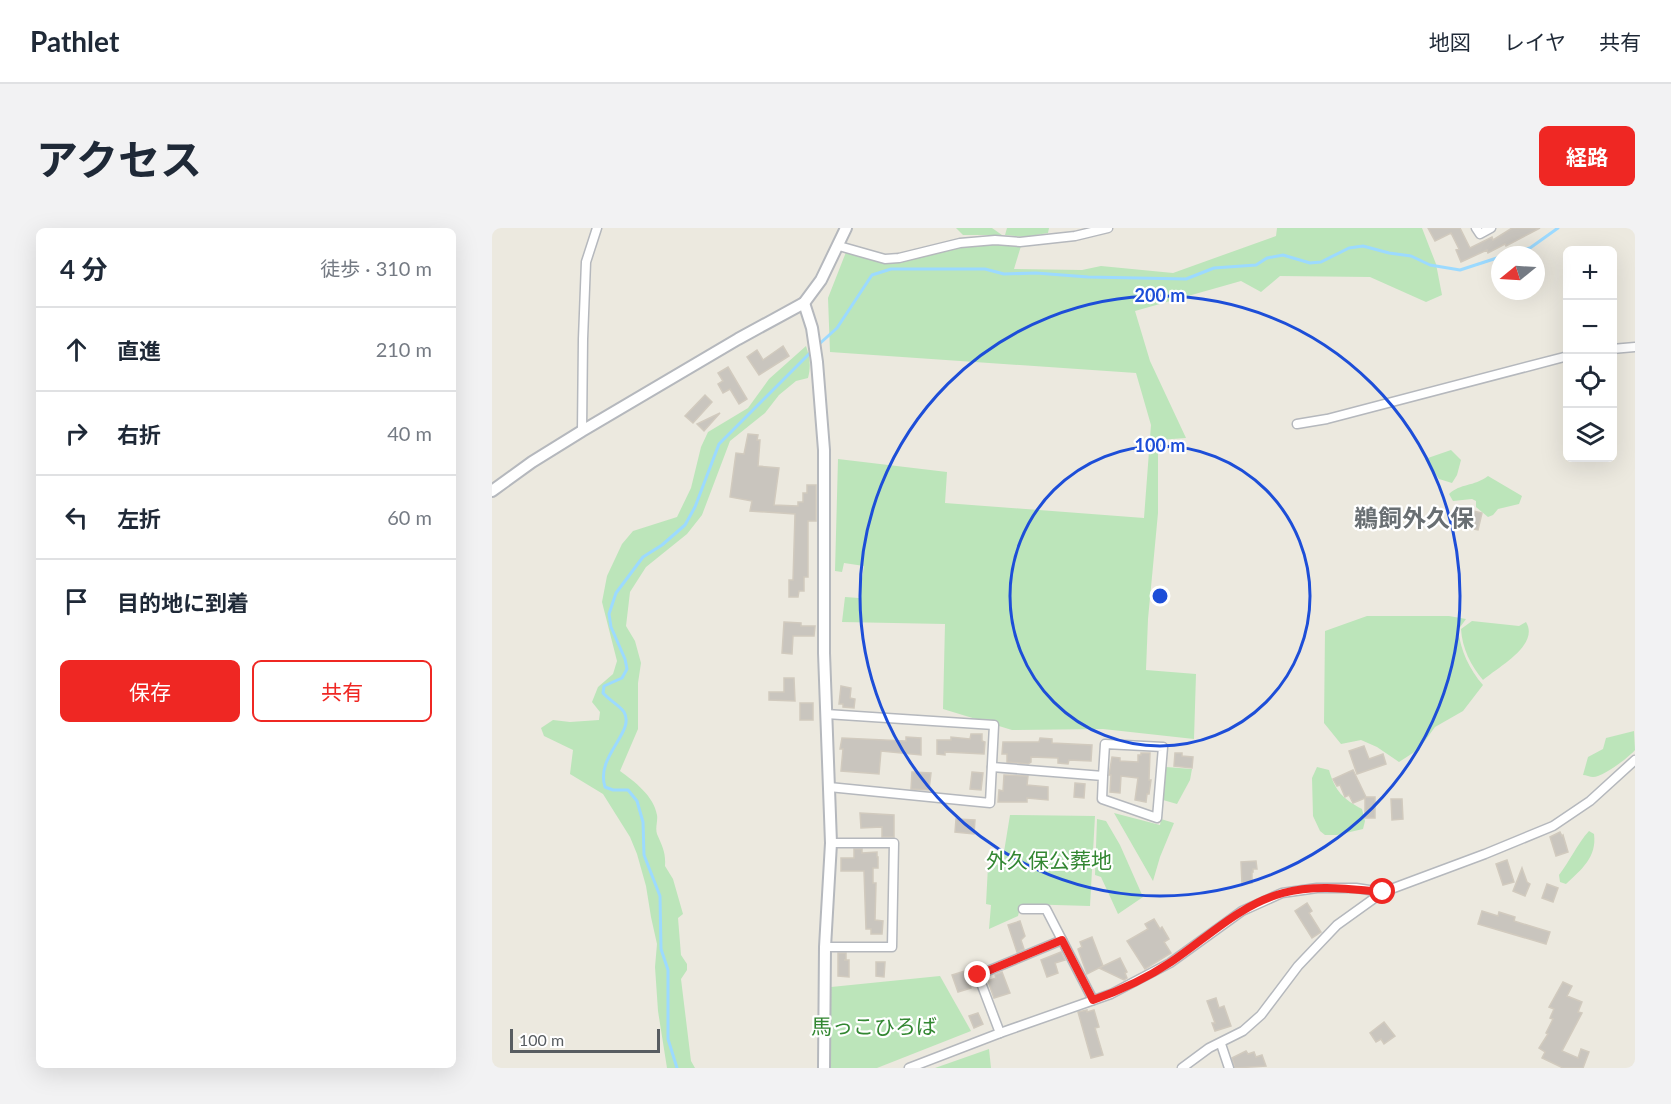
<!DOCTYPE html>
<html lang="ja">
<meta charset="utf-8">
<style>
:root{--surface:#fff;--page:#f2f2f3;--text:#1f2937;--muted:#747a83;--line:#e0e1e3;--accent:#ef2723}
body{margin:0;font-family:Lato,"Noto Sans JP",sans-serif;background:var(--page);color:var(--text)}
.controls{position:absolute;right:18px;top:18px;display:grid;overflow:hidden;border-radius:9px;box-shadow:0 6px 24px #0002}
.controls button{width:54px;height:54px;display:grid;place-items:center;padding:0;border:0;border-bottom:2px solid var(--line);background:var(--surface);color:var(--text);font:30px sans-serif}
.compass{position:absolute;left:999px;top:18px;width:54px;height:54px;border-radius:50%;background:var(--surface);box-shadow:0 6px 24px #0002;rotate:252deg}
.scale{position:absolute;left:18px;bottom:15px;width:150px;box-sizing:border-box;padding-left:6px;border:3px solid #585d61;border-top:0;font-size:16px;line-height:21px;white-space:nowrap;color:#585d61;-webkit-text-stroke:4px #fff;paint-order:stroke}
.stop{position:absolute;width:18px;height:18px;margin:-14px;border:4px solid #ef2723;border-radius:50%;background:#fff}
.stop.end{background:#ef2723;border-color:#fff;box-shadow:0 2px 6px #0008}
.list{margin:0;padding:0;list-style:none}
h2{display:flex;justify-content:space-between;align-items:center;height:78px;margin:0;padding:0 24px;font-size:26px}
h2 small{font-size:20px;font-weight:400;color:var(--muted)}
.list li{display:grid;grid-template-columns:39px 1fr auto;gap:18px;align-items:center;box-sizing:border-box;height:84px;padding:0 24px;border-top:2px solid var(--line)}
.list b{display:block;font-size:22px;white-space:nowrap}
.list em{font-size:20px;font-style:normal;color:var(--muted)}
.actions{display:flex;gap:12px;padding:18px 24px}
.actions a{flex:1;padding:14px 0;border:2px solid var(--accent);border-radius:9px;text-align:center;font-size:21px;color:var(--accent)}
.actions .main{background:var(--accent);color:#fff}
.icon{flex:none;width:33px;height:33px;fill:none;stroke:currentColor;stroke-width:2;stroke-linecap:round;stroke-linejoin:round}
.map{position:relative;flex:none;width:1143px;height:840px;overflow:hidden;border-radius:9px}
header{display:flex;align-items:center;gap:36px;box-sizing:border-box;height:84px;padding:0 30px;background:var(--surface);border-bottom:2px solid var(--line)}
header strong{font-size:28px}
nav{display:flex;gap:33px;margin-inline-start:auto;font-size:21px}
.intro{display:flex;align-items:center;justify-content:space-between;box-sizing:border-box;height:144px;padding:0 36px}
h1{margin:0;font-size:42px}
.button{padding:15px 27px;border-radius:9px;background:var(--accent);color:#fff;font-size:21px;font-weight:700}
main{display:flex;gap:36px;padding:0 36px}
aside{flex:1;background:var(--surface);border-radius:9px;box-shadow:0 6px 24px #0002}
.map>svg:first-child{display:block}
.green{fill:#bce5ba}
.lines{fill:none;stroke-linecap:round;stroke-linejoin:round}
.stream{stroke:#9cdaff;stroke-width:3}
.building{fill:#c9c5be;stroke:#d1cabe;stroke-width:1.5}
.minor-casing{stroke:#b5b8bd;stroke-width:11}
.tertiary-casing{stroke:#b5b8bd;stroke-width:14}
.minor{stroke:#fff;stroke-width:8}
.tertiary{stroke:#fff;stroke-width:10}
.route{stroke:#ef2723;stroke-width:8}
.ring{fill:none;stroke:#1d4ed8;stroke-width:3}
.labels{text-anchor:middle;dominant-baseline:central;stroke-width:4.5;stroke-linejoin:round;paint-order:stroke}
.park-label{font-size:21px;fill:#338732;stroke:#fff}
.quarter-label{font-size:24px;font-weight:bold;fill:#696f73;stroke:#fff}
.centre{fill:#1d4ed8;stroke:#fff;stroke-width:3}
.ring-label{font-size:18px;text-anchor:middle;font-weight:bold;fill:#1d4ed8;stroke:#fff;stroke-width:4.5;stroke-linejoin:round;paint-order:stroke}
</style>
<header>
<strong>Pathlet</strong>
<nav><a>地図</a><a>レイヤ</a><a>共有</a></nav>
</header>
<div class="intro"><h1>アクセス</h1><a class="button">経路</a></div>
<main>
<aside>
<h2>4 分<small>徒歩 · 310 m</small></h2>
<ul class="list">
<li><svg class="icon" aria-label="ahead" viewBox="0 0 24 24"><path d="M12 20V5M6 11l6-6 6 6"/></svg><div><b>直進</b></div><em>210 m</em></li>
<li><svg class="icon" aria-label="right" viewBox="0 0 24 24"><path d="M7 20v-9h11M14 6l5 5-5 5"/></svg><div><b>右折</b></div><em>40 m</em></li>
<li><svg class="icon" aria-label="left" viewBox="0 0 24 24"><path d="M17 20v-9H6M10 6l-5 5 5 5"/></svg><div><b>左折</b></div><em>60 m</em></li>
<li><svg class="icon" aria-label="arrive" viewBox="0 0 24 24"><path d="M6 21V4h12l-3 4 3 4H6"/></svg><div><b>目的地に到着</b></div></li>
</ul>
<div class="actions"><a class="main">保存</a><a>共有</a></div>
</aside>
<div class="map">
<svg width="1143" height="840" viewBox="0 0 1143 840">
<rect width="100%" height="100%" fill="#ece9df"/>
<!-- green -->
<g class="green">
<path d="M464,0H500L510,7H471Z"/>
<path d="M515,0H557L556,5L532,9L513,7Z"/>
<path d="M785,0H930L944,36L950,67L934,74L878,49L788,48L769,64L749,53L643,83L658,133L694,210L666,212V285L656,391L654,442L704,446L702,511L611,501L520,502L451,481L453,396L350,394L353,369L367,370L372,338L352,335L350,344L343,343L346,231L455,244L453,275L652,290L659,197L644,145L338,124L336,70L356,19L400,29L481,13L529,18L522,41L590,42L609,38L681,45L784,8Z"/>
<path d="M314,118C318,129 319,139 316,150L304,153L287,167L273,185L238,213L210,287L195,306L154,339L138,364L134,398L143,413L149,435L146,455V501L128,543C142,553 162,568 165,587C166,593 163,600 165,606C170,618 174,624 173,638L181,651L191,686L186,690L189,727L195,736V742L189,751L199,833L203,840H175L166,783L163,739L165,716L159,689L154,658L145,626L138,609L111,566L78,546L81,522L52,508L49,500L61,492L78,494L107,492L108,484L100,474L106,459L121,446L125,433L110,374L115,348L130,316L141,303L185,289L199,260L209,219L216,204L256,180L277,151Z"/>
<path d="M959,222L969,232L965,247L960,255L947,251L933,231Z"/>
<path d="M996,248L1030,268L1027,276L1006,281L1001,287L996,289L984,279V273L980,271L961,273L957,266C969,255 981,259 996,248Z"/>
<path d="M875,388H957L974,391L966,402C969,423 977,441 991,457L971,483L943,499L927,521L907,534L885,519L869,512L849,516L832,495L833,403Z"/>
<path d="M980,393L1027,398L1034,394C1048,417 1006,439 991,452C979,438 970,420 969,401Z"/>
<path d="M1142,503L1143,522C1136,530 1111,549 1101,549C1098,549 1094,547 1091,547L1096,529L1111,521L1114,510Z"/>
<path d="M674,539L700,541L698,552L685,576L671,572Z"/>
<path d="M825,539L837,542C843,563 851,571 870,581L873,593L871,601L845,607H833L828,603L821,588L820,550Z"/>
<path d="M622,585L668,597L669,591L682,595L668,629L661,653Z"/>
<path d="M518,587L603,588L598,678L529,676L526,688L497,701L499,677L494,676L496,638L510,636Z"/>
<path d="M605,591L614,593L628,617L651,669L626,686L609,649L603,647Z"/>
<path d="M1097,603L1102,606C1105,629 1090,641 1074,656L1068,654L1067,647C1078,633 1085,616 1097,603Z"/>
<path d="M448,748L479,803L385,840H339V759Z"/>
<path d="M497,821L499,840H443Z"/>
</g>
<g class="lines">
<!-- stream -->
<g class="stream">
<path d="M1015,27L1038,20L1066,0"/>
<path d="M325,118L345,100L380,47L399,41H493L512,46L544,45L596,49L694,51L722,40L764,37L775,30L791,27L818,35L829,34L857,20L871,18L897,25L919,28L938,37L968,42L1008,29"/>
<path d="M185,840L176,811V742L169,721L168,668L152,627L151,594L145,573L136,562H121L113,559C103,528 144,504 132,484C127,477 117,472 111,465L112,458L130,450L135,441L133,431L119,399L117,386L124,365L151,329L170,317L193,297L203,279L227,216L321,122"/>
</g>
</g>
<!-- building -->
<g class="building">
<path d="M936,0H968L978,20L1000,9L1001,12L1020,0H1048L1014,18L1013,16L996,25L995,22L969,34L964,22L967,21L959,5L943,13Z"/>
<path d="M291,118L297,128L267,147L255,129L265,122L271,132Z"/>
<path d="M236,139L255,171L247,176L238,161L231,165L226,156L231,153L226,145Z"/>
<path d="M213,167L220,174L201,195L193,188Z"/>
<path d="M228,185L212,203L205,196Z"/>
<path d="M256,206L266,207L265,212H268L266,238L287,240L282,277L306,278V274H311V265H315V257H324V293H316V349H312V363H307L306,369H297V352H301L303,286L258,283L260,273L238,269L244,225L252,226Z"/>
<path d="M969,280L990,285L986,302L965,298Z"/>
<path d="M292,394L309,395V398H323L322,408H301L300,426L290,425Z"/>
<path d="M292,450H302L303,473L277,472V464H292Z"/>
<path d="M349,458L359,460L358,470L363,471L362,480L351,479V476H347Z"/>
<rect x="308" y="475" width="13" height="17"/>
<path d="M479,506H490V513L493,514L492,526L453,524V527L445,526V512H459V509L478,511Z"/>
<path d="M414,509L429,510V527L389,523L387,546L349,543L351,521H348L350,510L414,513Z"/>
<path d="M548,510L560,511V515L600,517L599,533L577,532L576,536L566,535V530L539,529V534L536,536L515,534V526H510L511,514H547Z"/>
<path d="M872,518L877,531L891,526L894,536L865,546L857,523Z"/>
<path d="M649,525H658L657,552H659L657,566H655L654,574L643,572L646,550L629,548L628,565L618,564L619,547H617L620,529L628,530V533L646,534V527H649Z"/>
<path d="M683,525H690V528L701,529L700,540L682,538Z"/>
<path d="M861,542L874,569H883V590H873V570L861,575L857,567L853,569L848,557L845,558L841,551Z"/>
<path d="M420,544L439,545L437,562L419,561Z"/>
<path d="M480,544L491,545L489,562L478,561Z"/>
<path d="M512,547L536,548L535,557L556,559V572L535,570V574H506L507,562L511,563Z"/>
<path d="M583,555L593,556L592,570L582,569Z"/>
<path d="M899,571H910L911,591L900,592Z"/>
<path d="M368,585L402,587V609H390V599L369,600Z"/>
<path d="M464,591L483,592L482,606L463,604Z"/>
<path d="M1068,604L1070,608L1071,607L1076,624L1064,628L1058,609Z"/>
<path d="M362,621H370V625L385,624V629H386V640H381V655H384L383,692L391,693L390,706H379V701H374L372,643H349V630H362Z"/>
<path d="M1015,632L1022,654L1011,657L1004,636Z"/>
<path d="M764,633L765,641H761V644H760V655L750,656L749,634Z"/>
<path d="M1030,640L1035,654L1038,656L1033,668L1021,663Z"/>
<path d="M1055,656L1066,660L1061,674L1050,670Z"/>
<path d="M815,675L820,683L817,685L829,704L820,710L803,683Z"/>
<path d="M990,683L1006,688L1007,684L1023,689L1022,693L1058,704L1054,716L986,696Z"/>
<path d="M662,691L668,701L670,699L677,711L672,714L679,725L653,741L635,713L656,701L653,696Z"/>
<path d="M528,693L533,708L529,712L532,721L525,724L516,697Z"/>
<path d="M600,709L611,738L595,746L586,721L590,719L588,714Z"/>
<path d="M569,724L573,732L563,735L566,745L555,749L549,732Z"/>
<path d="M346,725H354V732H352H357V749L346,748Z"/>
<path d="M628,730L635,744L633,745L635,750L632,752L607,740Z"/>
<path d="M384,734H393L392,749L384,748Z"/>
<path d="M473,743L479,760L466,764L460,747Z"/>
<path d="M510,744L518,765L502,770L496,753L504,750L503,747Z"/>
<path d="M1071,754L1080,758L1075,768L1090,774L1086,784L1090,785L1070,823L1086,830L1089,821L1097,824L1091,840H1071L1050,830L1053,824L1047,820L1056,806L1054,805L1061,791L1058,790L1062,781L1057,779Z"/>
<path d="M724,770L727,780L732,778L739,798L723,803L720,795H723L715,773Z"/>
<path d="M595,782V784L602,782L607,799L603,800L611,827L599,830L586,784Z"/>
<path d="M486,785L491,796L482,800L477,788Z"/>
<path d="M892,794L903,808L892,816L889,811L884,814L878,805Z"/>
<path d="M754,823L756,826L762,824L764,829L770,827L774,838L743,840L740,830Z"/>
</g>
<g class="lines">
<defs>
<g id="minor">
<path d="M984,0L988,6L999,0"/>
<path d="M347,18L393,31L407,30L468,15L503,12L528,14L583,8L616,0"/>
<path d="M1120,121L1143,119"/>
<path d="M805,196L835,191L1076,128"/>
<path d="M90,203L91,111L94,34L105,0"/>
<path d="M334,486L502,497L498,575L337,559"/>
<path d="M500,539L611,548L610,571L665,590L671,519L613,516L611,548"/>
<path d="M531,681H554L601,772"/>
<path d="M333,719H400L402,615H339"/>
<path d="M508,805L486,747L570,712"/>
<path d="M729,816L737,840"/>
<path d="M417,840L508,805L619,766L678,735L750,683L790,665L825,660H864L890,664"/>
<path d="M690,840L717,820L751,803L769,787L806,738L845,697L891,664L993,626L1061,598L1098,573L1143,532"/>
</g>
<g id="tertiary">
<path d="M312,75L320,100L325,134L332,222V425L339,615L333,719L332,840"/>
<path d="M0,263L40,234L90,203L246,111L312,75L329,52L354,0"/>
</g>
</defs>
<!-- minor casing -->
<use href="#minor" class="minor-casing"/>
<!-- tertiary casing -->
<use href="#tertiary" class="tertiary-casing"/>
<!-- minor -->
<use href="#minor" class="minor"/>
<!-- tertiary -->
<use href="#tertiary" class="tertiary"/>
</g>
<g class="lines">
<!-- route -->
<path class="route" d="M486,747L570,712L601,772C627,763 655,750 679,734C715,710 747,677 791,665C823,656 858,661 891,664"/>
</g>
<!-- distance rings -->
<g class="ring">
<circle cx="668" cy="368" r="150"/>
<circle cx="668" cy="368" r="300"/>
</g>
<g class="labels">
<!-- park labels -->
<g class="park-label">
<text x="557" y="631">外久保公葬地</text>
<text x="382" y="797">馬っこひろば</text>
</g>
<!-- quarter labels -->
<g class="quarter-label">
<text x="922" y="289">鵜飼外久保</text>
</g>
</g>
<circle cx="668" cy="368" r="9" class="centre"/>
<g class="ring-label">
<text x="668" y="74">200 m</text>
<text x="668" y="224">100 m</text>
</g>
</svg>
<div class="controls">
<button>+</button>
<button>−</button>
<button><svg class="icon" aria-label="locate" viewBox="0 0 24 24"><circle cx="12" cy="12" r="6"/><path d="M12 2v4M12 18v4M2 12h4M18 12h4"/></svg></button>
<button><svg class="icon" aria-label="layers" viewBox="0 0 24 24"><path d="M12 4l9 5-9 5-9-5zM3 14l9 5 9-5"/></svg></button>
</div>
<svg class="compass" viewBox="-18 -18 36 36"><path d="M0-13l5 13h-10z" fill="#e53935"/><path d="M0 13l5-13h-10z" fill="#747a83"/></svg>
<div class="scale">100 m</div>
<div class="stop" style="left:891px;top:664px"></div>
<div class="stop end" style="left:486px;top:747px"></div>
</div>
</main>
